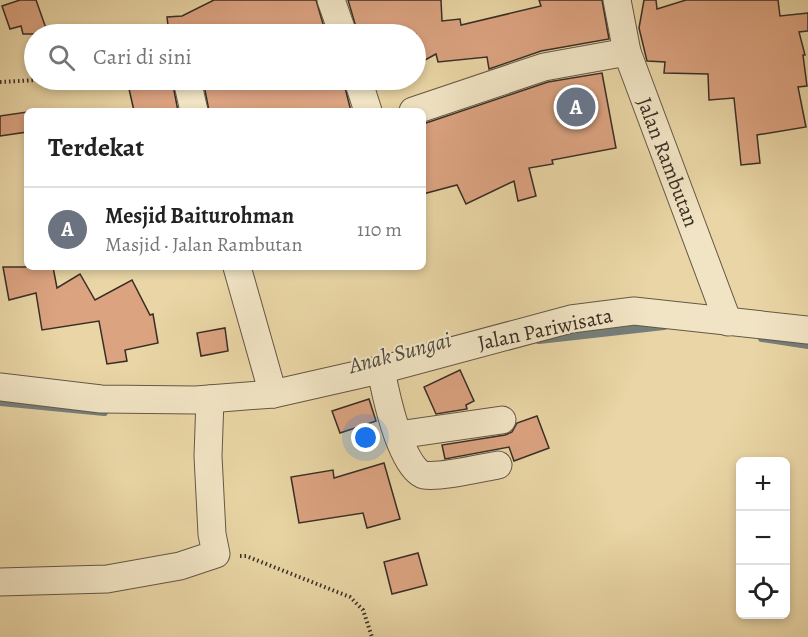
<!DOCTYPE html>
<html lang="id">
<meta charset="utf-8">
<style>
:root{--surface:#fff;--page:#f6f6f6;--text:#222;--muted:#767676;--line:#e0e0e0;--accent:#111827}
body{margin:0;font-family:Alegreya,serif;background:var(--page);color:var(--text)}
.controls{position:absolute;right:18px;bottom:18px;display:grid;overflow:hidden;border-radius:9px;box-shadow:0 3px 9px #0003}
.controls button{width:54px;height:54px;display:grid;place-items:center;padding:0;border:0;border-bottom:2px solid var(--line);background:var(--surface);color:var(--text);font:30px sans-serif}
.you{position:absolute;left:366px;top:438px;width:21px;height:21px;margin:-15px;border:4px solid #fff;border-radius:50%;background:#1a73e8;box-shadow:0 0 0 9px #1a73e833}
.badge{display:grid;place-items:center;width:39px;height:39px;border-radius:50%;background:var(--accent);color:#fff;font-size:20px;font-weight:700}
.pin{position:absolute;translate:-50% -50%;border:3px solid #fff;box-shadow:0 2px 6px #0006}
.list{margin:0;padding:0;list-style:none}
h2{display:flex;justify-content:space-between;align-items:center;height:78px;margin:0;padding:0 24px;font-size:26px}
h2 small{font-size:20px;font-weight:400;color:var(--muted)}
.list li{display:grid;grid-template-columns:39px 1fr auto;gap:18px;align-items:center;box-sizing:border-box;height:84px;padding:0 24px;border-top:2px solid var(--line)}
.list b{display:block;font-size:22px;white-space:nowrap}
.list p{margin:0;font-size:20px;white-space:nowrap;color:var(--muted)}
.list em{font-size:20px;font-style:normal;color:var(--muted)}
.icon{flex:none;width:33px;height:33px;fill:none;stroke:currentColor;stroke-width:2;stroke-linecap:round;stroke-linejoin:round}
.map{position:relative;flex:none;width:808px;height:637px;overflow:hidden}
.search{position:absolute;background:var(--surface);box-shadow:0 3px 9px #0003;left:24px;top:24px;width:402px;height:66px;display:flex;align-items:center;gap:15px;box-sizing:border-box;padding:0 21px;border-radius:33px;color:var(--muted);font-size:22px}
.panel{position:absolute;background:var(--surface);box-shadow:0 3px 9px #0003;left:24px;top:108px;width:402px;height:162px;border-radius:9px}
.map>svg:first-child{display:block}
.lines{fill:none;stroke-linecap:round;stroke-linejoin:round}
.stream{stroke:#757f7b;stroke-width:8}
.building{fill:#dca381;stroke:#382e26;stroke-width:1.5}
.minor-casing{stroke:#645846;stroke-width:29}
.path{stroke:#382e26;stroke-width:4;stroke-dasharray:1.5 3;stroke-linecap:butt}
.minor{stroke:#f1e4c4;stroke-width:27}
.labels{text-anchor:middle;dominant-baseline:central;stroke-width:4.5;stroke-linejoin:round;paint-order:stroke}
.street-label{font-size:21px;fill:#382e26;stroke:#f1e4c4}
.water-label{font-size:22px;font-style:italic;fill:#4c4942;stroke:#f1e4c4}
</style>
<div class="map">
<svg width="808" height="637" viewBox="0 0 808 637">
<rect width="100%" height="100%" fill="#e9d5a5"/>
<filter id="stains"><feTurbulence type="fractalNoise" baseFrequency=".00333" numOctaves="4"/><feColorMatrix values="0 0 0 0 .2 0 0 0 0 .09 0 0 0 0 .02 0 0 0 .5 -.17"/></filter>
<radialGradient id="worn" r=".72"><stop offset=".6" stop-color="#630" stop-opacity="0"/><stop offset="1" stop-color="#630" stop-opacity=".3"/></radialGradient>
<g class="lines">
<!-- stream -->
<g class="stream">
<path d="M762,338L808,345"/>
<path d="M539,340L664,326"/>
<path d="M0,402L104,412"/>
</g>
</g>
<!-- building -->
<g class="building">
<path d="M20,0H36L48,34H23L21,26L10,29L2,6Z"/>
<path d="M214,0H316L326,34H260L259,28L214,32L210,34H169L167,17L182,16Z"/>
<path d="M348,0H441L442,21L460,19L461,25L541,6L539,0H602L609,39L541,51L489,69L487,57L438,62L436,54L416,65V34H358Z"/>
<path d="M644,0H656L657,9L686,0H778L780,16L808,13V31L799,32L805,55H803L807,86L798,87L806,127L757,135L760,163L741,165L734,98L709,100L708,74L664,73L665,62L647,61L639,28Z"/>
<path d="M602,73L616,148L552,160L553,164L529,168L536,196L518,201L514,181L466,204L457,185L423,194V124L548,82Z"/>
<path d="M127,80H172L178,111H134Z"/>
<path d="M203,80H343L351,111H209Z"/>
<path d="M27,112V132L0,136V116Z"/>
<path d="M3,267H53L57,288L80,274L95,300L132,280L150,315L153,314L158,343L125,350L127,361L107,364L99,321L42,330L36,293L9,300Z"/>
<path d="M225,328L228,351L201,356L197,333Z"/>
<path d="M460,370L474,401L466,405L467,409L436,414L424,387Z"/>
<path d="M369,399L376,421L340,433L332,411Z"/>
<path d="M537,416L549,448L514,461L509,447L445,459L442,445L505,435L512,432L517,423Z"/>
<path d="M384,463L400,519L367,528L363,513L299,523L291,477L333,470L334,478Z"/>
<path d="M418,553L427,585L392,594L384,562Z"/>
</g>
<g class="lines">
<defs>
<g id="minor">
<path d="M331,0L343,34"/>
<path d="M617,0L627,52L728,322"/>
<path d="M187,80L194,111"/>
<path d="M358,80L368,111"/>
<path d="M413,111L544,67L627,52"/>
<path d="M237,267L273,394"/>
<path d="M381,370C385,391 401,469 424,475C439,478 481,468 498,465"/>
<path d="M0,387L101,399L196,400L273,394L392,367L571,319L634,311L808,330"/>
<path d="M398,435L502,420"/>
<path d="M0,582L107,579L180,566L216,554L212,534L208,456L210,399"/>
</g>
</defs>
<!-- minor casing -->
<use href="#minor" class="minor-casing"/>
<!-- path -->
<g class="path">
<path d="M0,82L36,80"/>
<path d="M240,556H246L350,597L363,610L372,637"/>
</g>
<!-- minor -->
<use href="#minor" class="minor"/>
</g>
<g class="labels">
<!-- street labels -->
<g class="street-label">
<text transform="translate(668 162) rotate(69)">Jalan Rambutan</text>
<text transform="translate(545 329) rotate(-12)">Jalan Pariwisata</text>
</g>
<!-- water labels -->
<g class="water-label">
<text transform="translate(400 353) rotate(-15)">Anak Sungai</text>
</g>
</g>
<rect width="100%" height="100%" filter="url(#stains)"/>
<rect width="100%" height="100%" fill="url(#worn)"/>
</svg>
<div class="controls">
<button>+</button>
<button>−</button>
<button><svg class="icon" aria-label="locate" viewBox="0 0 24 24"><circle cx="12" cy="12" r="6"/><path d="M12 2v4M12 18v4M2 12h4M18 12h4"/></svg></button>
</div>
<div class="you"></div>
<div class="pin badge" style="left:576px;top:107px;background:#6b7280">A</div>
<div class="search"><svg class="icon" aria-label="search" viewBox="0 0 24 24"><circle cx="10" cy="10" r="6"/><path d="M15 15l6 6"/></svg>Cari di sini</div>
<section class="panel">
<h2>Terdekat<small></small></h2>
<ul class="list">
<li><span class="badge" style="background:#6b7280">A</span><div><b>Mesjid Baiturohman</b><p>Masjid · Jalan Rambutan</p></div><em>110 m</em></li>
</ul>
</section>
</div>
